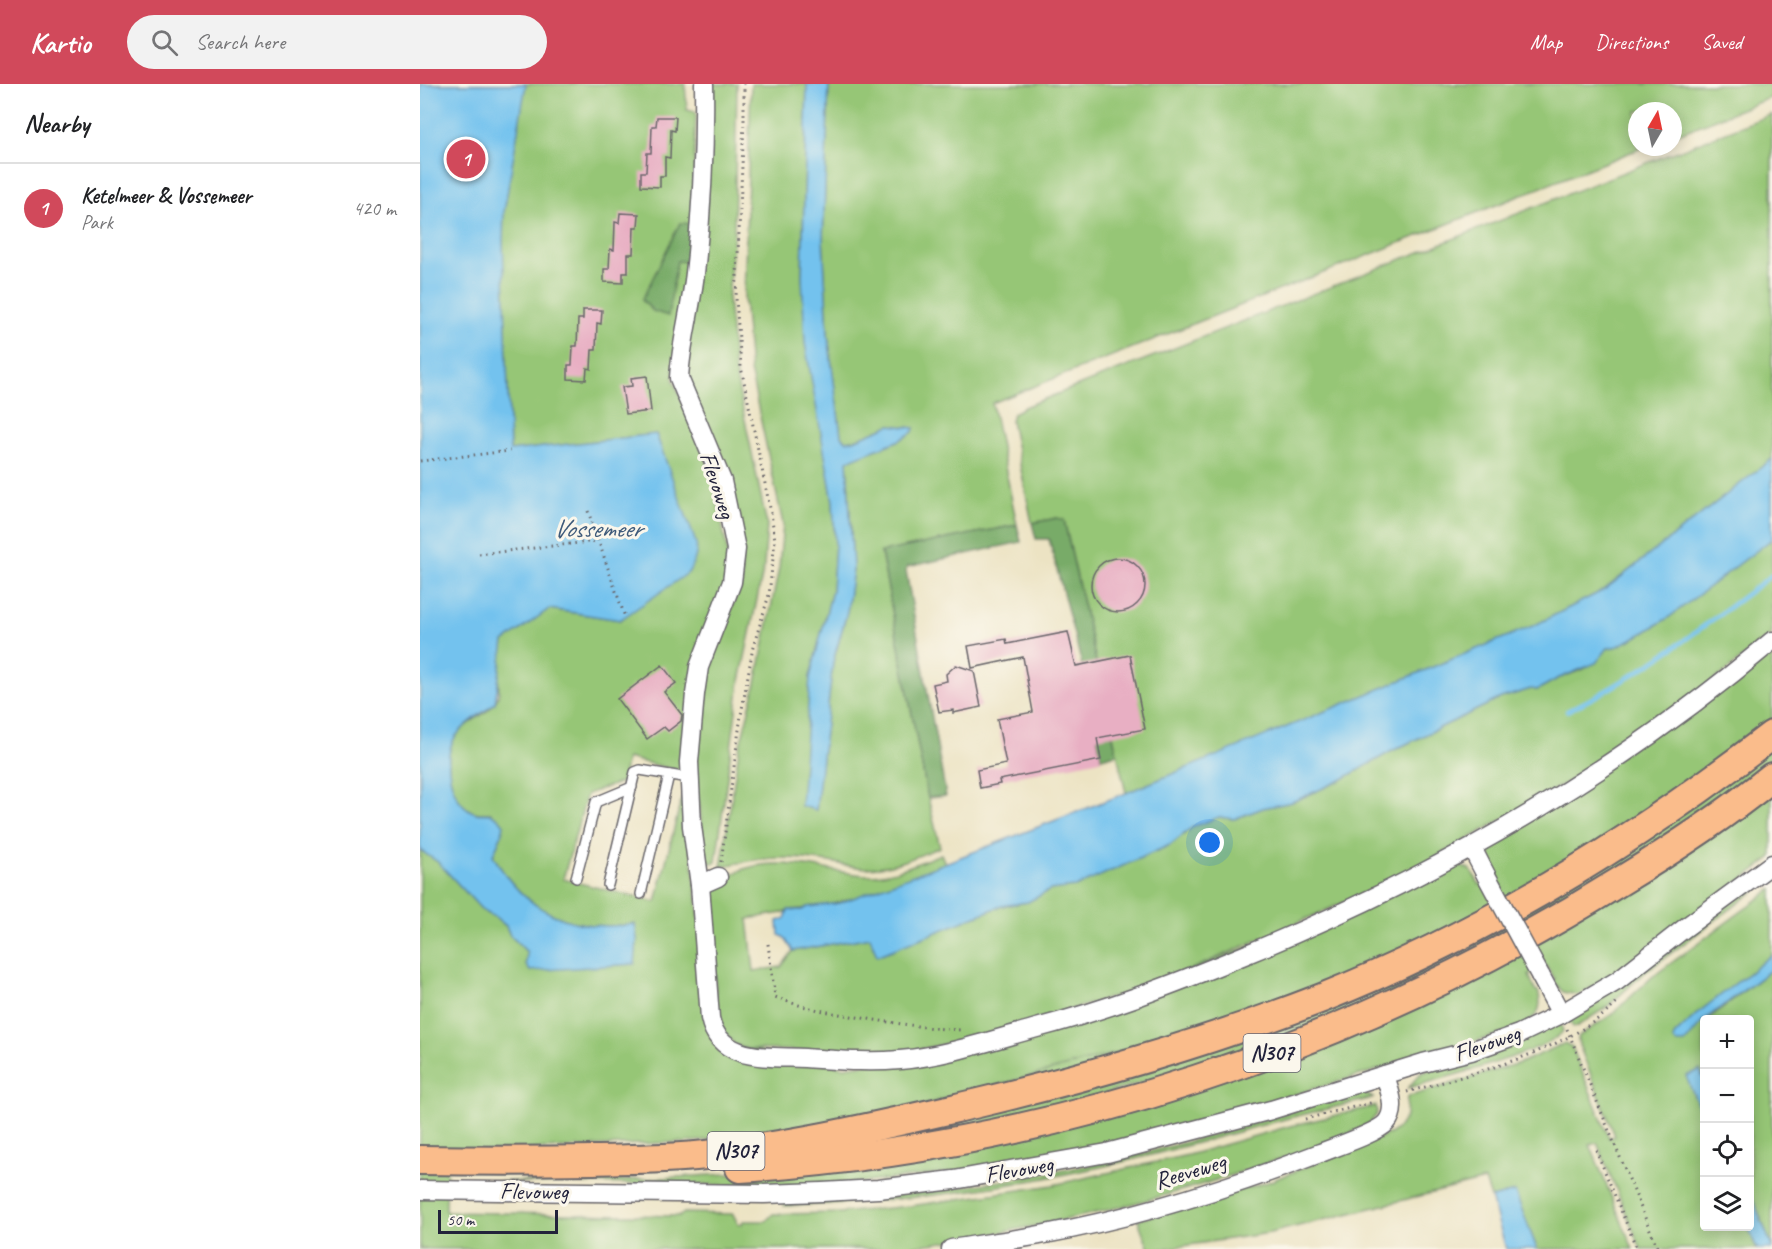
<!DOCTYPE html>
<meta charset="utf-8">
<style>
:root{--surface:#fff;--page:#f2f2f2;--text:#202124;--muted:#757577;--line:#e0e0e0;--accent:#d1495b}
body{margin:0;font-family:Caveat,sans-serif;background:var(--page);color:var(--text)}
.controls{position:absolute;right:18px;bottom:18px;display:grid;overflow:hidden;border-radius:6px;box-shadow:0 3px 15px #0003}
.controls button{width:54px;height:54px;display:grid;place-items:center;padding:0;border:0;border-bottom:2px solid var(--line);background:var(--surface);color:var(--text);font:30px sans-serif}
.compass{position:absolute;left:1208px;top:18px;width:54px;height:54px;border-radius:50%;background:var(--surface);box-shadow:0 3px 15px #0003;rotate:9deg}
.scale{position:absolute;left:18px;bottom:15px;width:120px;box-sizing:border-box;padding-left:6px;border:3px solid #22223b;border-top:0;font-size:16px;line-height:21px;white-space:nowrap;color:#22223b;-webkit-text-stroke:4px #fbf7ec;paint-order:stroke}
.you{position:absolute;left:790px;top:759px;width:21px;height:21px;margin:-15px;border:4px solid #fff;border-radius:50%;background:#1a73e8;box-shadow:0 0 0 9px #1a73e833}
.badge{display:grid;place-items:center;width:39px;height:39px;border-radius:50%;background:var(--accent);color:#fff;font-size:20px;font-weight:700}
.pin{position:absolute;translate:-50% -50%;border:3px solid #fff;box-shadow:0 2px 6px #0006}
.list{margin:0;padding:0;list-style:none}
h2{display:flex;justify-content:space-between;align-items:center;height:78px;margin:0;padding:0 24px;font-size:26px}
h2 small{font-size:20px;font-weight:400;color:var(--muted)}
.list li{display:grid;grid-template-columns:39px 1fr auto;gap:18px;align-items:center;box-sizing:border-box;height:90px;padding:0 24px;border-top:2px solid var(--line)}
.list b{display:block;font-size:22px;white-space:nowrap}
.list p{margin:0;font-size:20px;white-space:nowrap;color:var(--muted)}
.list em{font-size:20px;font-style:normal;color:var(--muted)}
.icon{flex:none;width:33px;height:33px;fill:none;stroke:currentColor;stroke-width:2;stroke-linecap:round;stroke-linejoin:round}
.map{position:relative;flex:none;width:1352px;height:1165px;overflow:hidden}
header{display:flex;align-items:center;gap:36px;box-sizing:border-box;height:84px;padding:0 30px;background:var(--accent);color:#fff}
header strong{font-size:28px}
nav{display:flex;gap:33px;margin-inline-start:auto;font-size:21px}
.search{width:420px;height:54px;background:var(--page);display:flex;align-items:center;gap:15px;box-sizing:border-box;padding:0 21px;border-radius:33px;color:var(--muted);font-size:22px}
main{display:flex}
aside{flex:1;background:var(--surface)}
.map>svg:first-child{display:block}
.green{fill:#96c676;stroke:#5c7458;stroke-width:1.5}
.forest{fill:#78ab67;stroke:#4d6651;stroke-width:1.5}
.water{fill:#73c2ee;stroke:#4a7294;stroke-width:1.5}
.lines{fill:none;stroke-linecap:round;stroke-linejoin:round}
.stream{stroke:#73c2ee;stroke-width:4.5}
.building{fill:#e8afc3}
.service-casing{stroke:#69666b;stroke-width:12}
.minor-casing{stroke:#69666b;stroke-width:21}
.trunk-casing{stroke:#69666b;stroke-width:32}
.path{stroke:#69666b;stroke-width:3;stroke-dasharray:1.5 4.5;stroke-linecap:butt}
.service{stroke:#fff;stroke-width:9}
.minor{stroke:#fff;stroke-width:18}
.trunk{stroke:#fabc8b;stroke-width:28}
.minor-bridge-casing{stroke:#69666b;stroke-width:21;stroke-linecap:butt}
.minor-bridge{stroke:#fff;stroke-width:18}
.labels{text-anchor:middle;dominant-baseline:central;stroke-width:6;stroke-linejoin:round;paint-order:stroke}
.shield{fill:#fbf7ec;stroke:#636270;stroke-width:1.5}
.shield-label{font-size:22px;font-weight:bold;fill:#22223b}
.street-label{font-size:24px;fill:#22223b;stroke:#fbf7ec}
.water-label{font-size:26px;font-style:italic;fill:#3e5a7a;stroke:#fbf7ec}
</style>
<header>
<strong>Kartio</strong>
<div class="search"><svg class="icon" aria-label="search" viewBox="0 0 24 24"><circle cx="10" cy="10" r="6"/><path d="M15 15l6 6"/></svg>Search here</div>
<nav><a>Map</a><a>Directions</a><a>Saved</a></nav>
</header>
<main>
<aside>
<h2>Nearby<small></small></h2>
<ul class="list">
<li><span class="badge">1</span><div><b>Ketelmeer &amp; Vossemeer</b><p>Park</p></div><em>420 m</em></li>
</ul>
</aside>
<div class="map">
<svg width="1352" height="1165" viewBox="0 0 1352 1165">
<rect width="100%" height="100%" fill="#fbf7ec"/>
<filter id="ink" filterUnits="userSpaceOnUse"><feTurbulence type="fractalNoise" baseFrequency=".0167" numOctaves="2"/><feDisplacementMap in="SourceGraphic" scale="12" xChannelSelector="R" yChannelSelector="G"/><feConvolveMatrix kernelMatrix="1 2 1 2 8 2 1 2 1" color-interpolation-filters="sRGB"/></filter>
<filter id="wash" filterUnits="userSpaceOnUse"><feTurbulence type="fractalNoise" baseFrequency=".008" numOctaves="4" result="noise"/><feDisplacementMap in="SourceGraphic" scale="24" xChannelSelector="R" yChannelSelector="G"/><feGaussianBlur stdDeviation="1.35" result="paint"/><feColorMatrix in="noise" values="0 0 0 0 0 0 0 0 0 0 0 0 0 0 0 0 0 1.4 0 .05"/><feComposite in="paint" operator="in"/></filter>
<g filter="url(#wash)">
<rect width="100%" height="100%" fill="#ece3c3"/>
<!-- green -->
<g class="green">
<path d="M0,0H265L267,26L276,28L272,140L257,177L271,178L253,295L292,390L311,485L275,582L264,688L207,674L202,698L167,710L143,795L236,818L264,704L294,959L424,983L588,959L1032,782H1039L1050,785L1060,801L1077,792C1071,779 1066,771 1075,758L1352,566V644L1096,815L811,942L436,1040L261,1059L260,1058L27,1070L26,1128L260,1132L264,1129L313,1130L318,1140H322L323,1137H346L353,1130L419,1129L490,1122L633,1101L768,1071L870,1042L956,1022L957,1030L950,1039C915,1059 874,1070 836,1083C717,1124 597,1149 473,1165H0V766L18,778L63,827L75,833L86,842L90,851L107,868L106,881L215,840C152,849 104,828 73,771L82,750L71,729C63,729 55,730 48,725C29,713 23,672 34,653C44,637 70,632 78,613C80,606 78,597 78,590C79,579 81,569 83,558L129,525L201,536L277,466L236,350L90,367L84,202Z"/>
<path d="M287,0H317L314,148L308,214L315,288L347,441L344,482L320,597L296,778L284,780L280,725L273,685L286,584L322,499L321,472L265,305Z"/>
<path d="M331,0H387L382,193L402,352L413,417L415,460L412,507L390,593L389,632L396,726L413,578L427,528L433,485L427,376L480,356L494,344L470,341L434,356L426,357L421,352L408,251L403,154L409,0H1352V13L1253,52V27H1217V63H1224L572,319L597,441L461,468L508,714L520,763C500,771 479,781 458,783C439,786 420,779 402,777C366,771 336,774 301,783L319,665L336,599L359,484L363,440L330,286L324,214Z"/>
<path d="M1352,30V375L1184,506L1115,542L706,709L644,436L637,434L612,439L591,337L593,329L604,323Z"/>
<path d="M1352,455V550L1305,588L1158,692L982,793L742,898L563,952L477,970L327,965L314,960L298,939L289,814C322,758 396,787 446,791C472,792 497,779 521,770L525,779C476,798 421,825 368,826L367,828L328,835L334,887L361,883L373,867L450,853L457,871L581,822L607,818L630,806L655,802L750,761L774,742L799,733L814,735L843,724L872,718L919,697L972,667L1081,614L1111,605L1117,606L1137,595L1164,585L1188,564L1198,562L1225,548L1248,534Z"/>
<path d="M1352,659V687L1198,794L909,941L583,1041L310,1073L941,903Z"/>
<path d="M1352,701V773L1200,887L1158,911L1143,908L1133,897L1135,895L1126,882L1109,891L1115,906L1118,907C1125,930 1112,936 1094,946L801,1032L717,1054L550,1086L447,1098L379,1102L58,1098L208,1096L341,1088L403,1082L889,961Z"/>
<path d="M1352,789V794L1223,890L1187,923L1156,943H1153L1149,936Z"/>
<path d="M1352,805V871L1279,928L1255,951L1268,953L1284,937V997L1280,986L1267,992L1284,1036V1142L1328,1143L1337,1165H1221L1177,1059L1170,1061L1213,1165H1117L1095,1108L1071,1114L1065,1096L850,1149L742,1165H729L718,1136L848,1098L971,1049L979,1043L986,1032L987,1013L1100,979L1145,959L1152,963L1189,1054L1195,1052L1159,961L1158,955L1159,952L1191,931L1232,893Z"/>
<path d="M1352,885V1163L1330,1108V936H1287Z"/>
<path d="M1140,939L1143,947C1133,966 1014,997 988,1004L1001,989Z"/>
<path d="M937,1007L944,1009L953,1014C925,1021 896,1027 869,1034C801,1052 735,1072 666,1086C567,1107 466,1119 364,1122V1119C475,1114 584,1100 693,1076C775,1058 856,1032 937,1007Z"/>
</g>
<!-- forest -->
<g class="forest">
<path d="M260,139L272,140L271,178L257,177L248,232L233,227L222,216Z"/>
<path d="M637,434L644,436L697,670L681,674L667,600L629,455H616L612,439Z"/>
<path d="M597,441L601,458L487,483L486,487L526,712L508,714L461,468Z"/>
</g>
<!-- water -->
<g class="water">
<path d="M0,0H106L84,128L83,157L90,367L236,350L276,459C278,470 274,480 268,489L200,536L129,525L84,558L75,619C62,630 46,638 36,652C22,670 29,712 48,725C62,736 70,721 84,741L82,750L73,771C103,828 153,849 215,840L217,855L215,880L110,887L106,881L107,868L90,851L86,842L75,833L63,827L18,778L0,766Z"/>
<path d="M387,0H409L403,154L408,251L421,352L426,357L434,356L470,341L494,344L493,348L480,356L427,377L433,485L427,528L413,578L396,726L381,722L390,593L412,507L415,460L413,417L385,259L382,193Z"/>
<path d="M1352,375V455L1248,534L1225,548L1198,562L1188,564L1176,579L1137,595L1117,606L1111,605L1081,614L972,667L919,697L872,718L843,724L814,735L799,733L774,742L750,761L655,803L630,806L608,818L581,822L457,872L450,853L373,867L364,853L359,851L358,837L365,835L368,826H382L387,823L420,819L525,779L706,709L1115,541L1184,506Z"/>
<path d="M1352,871V885L1284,936L1265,959H1256L1253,955L1255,951L1279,928Z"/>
<path d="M1280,986L1284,997V1036L1266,992Z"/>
<path d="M1095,1108L1117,1165H1086L1071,1114Z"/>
<path d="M1330,1108L1352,1163V1165H1337L1328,1143L1330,1142Z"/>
</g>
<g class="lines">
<!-- stream -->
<path class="stream" d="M1147,627C1221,592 1287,540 1352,491"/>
</g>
<g id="blocks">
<!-- building -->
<g class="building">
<path d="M237,33H256L255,47L251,46L250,74L245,73V92H240V103L221,102V88H226L227,69H231L232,42H236Z"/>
<path d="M200,129L219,130L218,143H214L213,170H208V189H203V199L184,198V185H189L190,165L194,166L195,138L199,139Z"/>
<path d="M163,226H182L181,240L177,239L176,266H172L171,285L167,284L166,296L148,295V281H152L153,262H157L158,235H163Z"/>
<path d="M227,292L231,327L206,330L202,303L212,302L211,294Z"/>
<circle cx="698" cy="501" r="27"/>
<path d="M648,548L656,582L710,571L725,645L677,654L681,676L579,696L580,700L560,704L557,686L586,680L577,635L613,628L603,573L552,584L548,562L586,555L587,560Z"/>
<path d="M242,581L256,599L244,608L262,631L261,637L248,647L244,643L227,655L197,615Z"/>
<path d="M536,581L554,587L561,623L533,629V626L519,628L513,600L527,597L526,590Z"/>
</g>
</g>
</g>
<g filter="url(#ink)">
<use href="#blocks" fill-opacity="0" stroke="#69666b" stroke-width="1.5"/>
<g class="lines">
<defs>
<g id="service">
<path d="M156,794L176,718L212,703"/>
<path d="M188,801L215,688L220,686L269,694"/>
<path d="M221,810L249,691"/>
</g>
<g id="minor">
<path d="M284,0C285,64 282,126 275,189C271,225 261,259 259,294L302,397L316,465L312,498L279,583L275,610L269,678L272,742L280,801L290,934C299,979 350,972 385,974C417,976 448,979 480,976C525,972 570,957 613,945C687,926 757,899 827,870C1015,793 1196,689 1352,557"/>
<path d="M1052,764L1067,793"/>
<path d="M280,801L298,793"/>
<path d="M1120,891L1141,930"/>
<path d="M0,1106L344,1110L402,1108L458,1105L534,1096L687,1069L851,1026L1003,979L1051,967L1099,950L1141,930L1197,897L1266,843L1352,780"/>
<path d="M531,1165C562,1160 594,1156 625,1150C718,1133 812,1103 900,1069C915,1063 957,1049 966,1039C978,1026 969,1005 965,991"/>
</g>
<g id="trunk">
<path d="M0,1076C58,1077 116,1077 174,1076C208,1075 242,1075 276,1072C370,1063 462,1041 554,1020C672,992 789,958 902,914C1063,850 1215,757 1352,651"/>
<path d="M320,1084C630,1064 935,963 1199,798C1252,766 1304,732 1352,693"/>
</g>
</defs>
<!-- service casing -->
<use href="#service" class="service-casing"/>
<!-- minor casing -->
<use href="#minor" class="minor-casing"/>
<!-- trunk casing -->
<use href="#trunk" class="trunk-casing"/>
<!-- path -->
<g class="path">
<path d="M0,377L90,367"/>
<path d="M168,427L205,533"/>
<path d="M59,470L178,457"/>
<path d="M301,778L321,631L333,563L349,511L355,456L351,429L321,283L316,214L324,38V0"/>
<path d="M348,860L355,913C388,926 420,930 454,936C484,940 512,945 542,946"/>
<path d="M1147,945L1238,1165"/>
<path d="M987,1008C1054,989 1148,968 1199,917"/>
<path d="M885,1035L954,1018"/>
<path d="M1176,1066L1217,1165"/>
</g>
<!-- service -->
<use href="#service" class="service"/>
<!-- minor -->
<use href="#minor" class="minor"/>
<!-- trunk -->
<use href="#trunk" class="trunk"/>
<defs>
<path id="minor-bridge" d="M1067,793L1120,891"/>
</defs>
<!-- minor-bridge casing -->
<use href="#minor-bridge" class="minor-bridge-casing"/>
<!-- minor-bridge -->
<use href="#minor-bridge" class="minor-bridge"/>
</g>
</g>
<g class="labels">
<!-- shield labels -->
<g class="shield">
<rect x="823.5" y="950" width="57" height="38" rx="4.5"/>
<rect x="287.5" y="1048" width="57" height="38" rx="4.5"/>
</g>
<g class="shield-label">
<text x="852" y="969">N307</text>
<text x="316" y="1067">N307</text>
</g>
<!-- street labels -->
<g class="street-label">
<text transform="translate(298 401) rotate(72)">Flevoweg</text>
<text transform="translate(1067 959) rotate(-19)">Flevoweg</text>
<text transform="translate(599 1085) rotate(-10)">Flevoweg</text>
<text transform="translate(770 1087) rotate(-17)">Reeveweg</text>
<text x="114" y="1107">Flevoweg</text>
</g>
<!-- water labels -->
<g class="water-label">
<text x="177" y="444">Vossemeer</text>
</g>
</g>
</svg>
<div class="controls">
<button>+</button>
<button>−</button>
<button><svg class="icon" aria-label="locate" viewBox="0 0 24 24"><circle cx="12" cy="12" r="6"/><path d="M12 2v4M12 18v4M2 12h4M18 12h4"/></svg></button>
<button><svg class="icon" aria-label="layers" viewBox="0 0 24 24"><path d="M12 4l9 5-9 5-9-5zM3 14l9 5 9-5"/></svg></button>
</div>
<svg class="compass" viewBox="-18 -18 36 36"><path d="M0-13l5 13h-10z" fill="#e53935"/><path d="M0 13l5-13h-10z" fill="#757577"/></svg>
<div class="scale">50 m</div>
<div class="you"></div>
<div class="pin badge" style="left:46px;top:75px">1</div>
</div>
</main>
